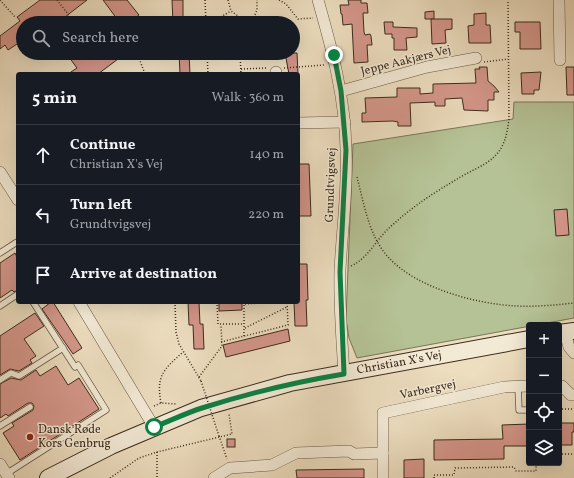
<!DOCTYPE html>
<meta charset="utf-8">
<style>
:root{--surface:#171b24;--page:#242831;--text:#f1f3f6;--muted:#9ea1a6;--line:#363941}
body{margin:0;font-family:Vollkorn,serif;background:var(--page);color:var(--text)}
.controls{position:absolute;right:12px;bottom:12px;display:grid;overflow:hidden;border-radius:4px;box-shadow:0 4px 16px #0002}
.controls button{width:36px;height:36px;display:grid;place-items:center;padding:0;border:0;border-bottom:1px solid var(--line);background:var(--surface);color:var(--text);font:20px sans-serif}
.stop{position:absolute;width:12px;height:12px;margin:-9px;border:3px solid #0b8043;border-radius:50%;background:#fff}
.stop.end{background:#0b8043;border-color:#fff;box-shadow:0 1px 4px #0008}
.list{margin:0;padding:0;list-style:none}
h2{display:flex;justify-content:space-between;align-items:center;height:52px;margin:0;padding:0 16px;font-size:17px}
h2 small{font-size:13px;font-weight:400;color:var(--muted)}
.list li{display:grid;grid-template-columns:26px 1fr auto;gap:12px;align-items:center;box-sizing:border-box;height:60px;padding:0 16px;border-top:1px solid var(--line)}
.list b{display:block;font-size:15px;white-space:nowrap}
.list p{margin:0;font-size:13px;white-space:nowrap;color:var(--muted)}
.list em{font-size:13px;font-style:normal;color:var(--muted)}
.icon{flex:none;width:22px;height:22px;fill:none;stroke:currentColor;stroke-width:2;stroke-linecap:round;stroke-linejoin:round}
.map{position:relative;flex:none;width:574px;height:478px;overflow:hidden}
.search{position:absolute;background:var(--surface);box-shadow:0 4px 16px #0002;left:16px;top:16px;width:284px;height:44px;display:flex;align-items:center;gap:10px;box-sizing:border-box;padding:0 14px;border-radius:22px;color:var(--muted);font-size:15px}
.panel{position:absolute;background:var(--surface);box-shadow:0 4px 16px #0002;left:16px;top:72px;width:284px;height:232px;border-radius:4px}
.map>svg:first-child{display:block}
.green{fill:#b5c295;stroke:#787658}
.building{fill:#d5978b;stroke:#3c2b1b}
.lines{fill:none;stroke-linecap:round;stroke-linejoin:round}
.lane-casing{stroke:#685844;stroke-width:7}
.street-casing{stroke:#685844;stroke-width:12}
.secondary-casing{stroke:#3c2b1b;stroke-width:18}
.path{stroke:#3c2b1b;stroke-width:1.5;stroke-dasharray:1 2;stroke-linecap:butt}
.lane{stroke:#f3ead6;stroke-width:5.5}
.street{stroke:#f3ead6;stroke-width:11}
.secondary{stroke:#f3ead6;stroke-width:16}
.path-bridge{stroke:#3c2b1b;stroke-width:1.5;stroke-dasharray:1 2;stroke-linecap:butt}
.route{stroke:#0b8043;stroke-width:5}
.poi-dot{fill:#8f2418;stroke:#f3ead6;stroke-width:1.5}
.labels{text-anchor:middle;dominant-baseline:central;stroke-width:3;stroke-linejoin:round;paint-order:stroke}
.street-label{font-size:12px;fill:#3c2b1b;stroke:#f3ead6}
.poi-label{font-size:12px;fill:#3c2b1b;stroke:#f3ead6;text-anchor:start}
</style>
<div class="map">
<svg width="574" height="478" viewBox="0 0 574 478">
<rect width="100%" height="100%" fill="#eddec0"/>
<filter id="stains"><feTurbulence type="fractalNoise" baseFrequency=".005" numOctaves="4"/><feColorMatrix values="0 0 0 0 .2 0 0 0 0 .09 0 0 0 0 .02 0 0 0 .5 -.17"/></filter>
<radialGradient id="worn" r=".72"><stop offset=".6" stop-color="#630" stop-opacity="0"/><stop offset="1" stop-color="#630" stop-opacity=".3"/></radialGradient>
<!-- green -->
<path class="green" d="M514,102H574V318L357,358L349,338L346,319L353,144L513,119Z"/>
<!-- building -->
<g class="building">
<path d="M40,0H87L65,17L69,23H23V40L8,50L5,45L0,49V36L20,21L17,17Z"/>
<path d="M103,0H127L139,15L129,23L127,20L120,23Z"/>
<path d="M172,0H183V23H173Z"/>
<path d="M348,0H361V3H367L368,13H363L364,32L365,35L370,34L371,36L372,45H367L368,62L354,63L352,24L343,25L342,14H341L340,5H349Z"/>
<path d="M434,11V19H425V12Z"/>
<path d="M486,13V25H490L491,43H469L468,26L474,25V14Z"/>
<path d="M431,19H452V29L445,30L446,43L432,44Z"/>
<path d="M384,22H393V27L417,28V37L406,38L407,50H394V38H392V34H385Z"/>
<path d="M515,22H540L541,49H520V32H515Z"/>
<path d="M66,53H126L98,74H68L77,68Z"/>
<path d="M179,53H189L190,74H180Z"/>
<path d="M285,53H297L298,74H289Z"/>
<path d="M479,67H487L488,81L494,86L499,92H494V100H488V111L464,110L462,98L445,99V106H435V102L410,103L411,126H398V122L393,121L362,122V113H366L365,98L397,97V88H420V94L433,93V84L476,83L475,69H480Z"/>
<path d="M566,67H574V95H567Z"/>
<path d="M541,72L539,90H534V94H522L521,73Z"/>
<path d="M298,164H309L311,216H299Z"/>
<path d="M567,209L569,235L556,236L554,210Z"/>
<path d="M15,253L18,259V290L14,292L12,290L0,298V263Z"/>
<path d="M298,264H307L308,300H306L307,326H295L294,302H298Z"/>
<path d="M51,302H53L82,348L73,354L42,309Z"/>
<path d="M188,302H199L200,324H203L204,349H194L193,325H189Z"/>
<path d="M219,302H242V310L219,311Z"/>
<path d="M35,313L44,326L24,339L36,356L30,360L32,363L19,371L10,369L0,375V336Z"/>
<path d="M288,329L290,341L226,357L223,345Z"/>
<path d="M56,366L68,385L79,378L99,409L20,460L3,433L14,426L12,423L33,410L34,406L32,403H28L8,416L6,414L0,418V384L11,378L21,380L36,370L40,376Z"/>
<path d="M559,423H574V432H572V445H559Z"/>
<path d="M529,424V446H504V459L434,460V440L503,439L502,425Z"/>
<rect x="227" y="439" width="8" height="8"/>
<path d="M424,459V478H404V460Z"/>
<path d="M364,469V478H297L296,470Z"/>
</g>
<g class="lines">
<defs>
<g id="lane">
<path d="M0,253L17,242L18,244"/>
<path d="M0,306L18,294"/>
<path d="M0,380L11,373L19,376L63,348"/>
<path d="M518,386L519,410H529"/>
<path d="M0,426L30,407"/>
<path d="M6,474L106,410L78,365L75,367L33,302"/>
</g>
<g id="street">
<path d="M318,0C332,49 345,97 346,149C348,189 342,230 340,270C339,305 342,339 344,374"/>
<path d="M559,0L560,60"/>
<path d="M276,72V74"/>
<path d="M341,91L427,67L476,58"/>
<path d="M298,123L345,122"/>
<path d="M0,172L18,200"/>
<path d="M79,302L154,427"/>
<path d="M565,332L569,347L574,353"/>
<path d="M559,386H562L571,395H574"/>
<path d="M0,464L9,478"/>
<path d="M214,478L230,468L272,465L296,453L349,451L354,454L383,453"/>
<path d="M383,478V413L504,387L529,386"/>
</g>
<g id="secondary">
<path d="M559,333L574,331"/>
<path id="s1" d="M48,478L111,446L201,408L290,383L529,339"/>
</g>
</defs>
<!-- lane casing -->
<use href="#lane" class="lane-casing"/>
<!-- street casing -->
<use href="#street" class="street-casing"/>
<!-- secondary casing -->
<use href="#secondary" class="secondary-casing"/>
<!-- path -->
<g class="path">
<path d="M0,0L15,17"/>
<path d="M57,0L75,23"/>
<path d="M205,0L206,23"/>
<path d="M228,0L231,11L241,18L254,17L257,10V0"/>
<path d="M279,0L286,4L298,19L313,18"/>
<path d="M254,17L261,23"/>
<path d="M206,19L219,18L231,11"/>
<path d="M137,53L145,74"/>
<path d="M207,53L208,74"/>
<path d="M240,53L241,74"/>
<path d="M273,53V62"/>
<path d="M484,62L508,59"/>
<path d="M284,68L324,65"/>
<path d="M241,69L266,68"/>
<path d="M357,177C364,204 369,237 389,258C417,288 476,304 516,306C536,307 555,305 574,303"/>
<path d="M351,266C368,258 374,243 387,230C409,209 433,193 459,178C470,171 484,166 493,158C505,147 507,134 509,119L508,0"/>
<path d="M175,302L176,332L179,344L201,381"/>
<path d="M217,302L218,324H244"/>
<path d="M245,328L287,307"/>
<path d="M244,336V304L281,302"/>
<path d="M221,342L288,325L287,302"/>
<path d="M199,377L222,346L221,325"/>
<path d="M161,403C156,376 163,370 183,352"/>
<path d="M154,406L161,403L177,404"/>
<path d="M559,409H574"/>
<path d="M219,436L227,459"/>
<path d="M157,452V478"/>
<path d="M559,454H574"/>
<path d="M110,478L139,458L157,452L232,434L229,414"/>
<path d="M434,478V475H454L455,468L514,467L516,471H536V463"/>
</g>
<!-- lane -->
<use href="#lane" class="lane"/>
<!-- street -->
<use href="#street" class="street"/>
<!-- secondary -->
<use href="#secondary" class="secondary"/>
<!-- path-bridge -->
<path class="path-bridge" d="M201,381L219,436"/>
</g>
<g class="lines">
<!-- route -->
<path class="route" d="M154,427C170,421 186,413 202,408C249,393 296,382 344,374L340,272L346,150L341,91L334,55"/>
</g>
<!-- markers -->
<circle class="poi-dot" cx="30" cy="437" r="4"/>
<g class="labels">
<!-- street labels -->
<g class="street-label">
<text transform="translate(406 61) rotate(-14)">Jeppe Aakjærs Vej</text>
<text transform="translate(331 185) rotate(-88)">Grundtvigsvej</text>
<text stroke="none"><textPath href="#s1" startOffset="372">Christian X's Vej</textPath></text>
<text transform="translate(428 390) rotate(-12)">Varbergvej</text>
</g>
<!-- poi labels -->
<g class="poi-label">
<text x="38" y="430">Dansk Røde<tspan x="38" dy="14">Kors Genbrug</tspan></text>
</g>
</g>
<rect width="100%" height="100%" filter="url(#stains)"/>
<rect width="100%" height="100%" fill="url(#worn)"/>
</svg>
<div class="controls">
<button>+</button>
<button>−</button>
<button><svg class="icon" aria-label="locate" viewBox="0 0 24 24"><circle cx="12" cy="12" r="6"/><path d="M12 2v4M12 18v4M2 12h4M18 12h4"/></svg></button>
<button><svg class="icon" aria-label="layers" viewBox="0 0 24 24"><path d="M12 4l9 5-9 5-9-5zM3 14l9 5 9-5"/></svg></button>
</div>
<div class="stop" style="left:154px;top:427px"></div>
<div class="stop end" style="left:334px;top:55px"></div>
<div class="search"><svg class="icon" aria-label="search" viewBox="0 0 24 24"><circle cx="10" cy="10" r="6"/><path d="M15 15l6 6"/></svg>Search here</div>
<section class="panel">
<h2>5 min<small>Walk · 360 m</small></h2>
<ul class="list">
<li><svg class="icon" aria-label="ahead" viewBox="0 0 24 24"><path d="M12 20V5M6 11l6-6 6 6"/></svg><div><b>Continue</b><p>Christian X's Vej</p></div><em>140 m</em></li>
<li><svg class="icon" aria-label="left" viewBox="0 0 24 24"><path d="M17 20v-9H6M10 6l-5 5 5 5"/></svg><div><b>Turn left</b><p>Grundtvigsvej</p></div><em>220 m</em></li>
<li><svg class="icon" aria-label="arrive" viewBox="0 0 24 24"><path d="M6 21V4h12l-3 4 3 4H6"/></svg><div><b>Arrive at destination</b></div></li>
</ul>
</section>
</div>
